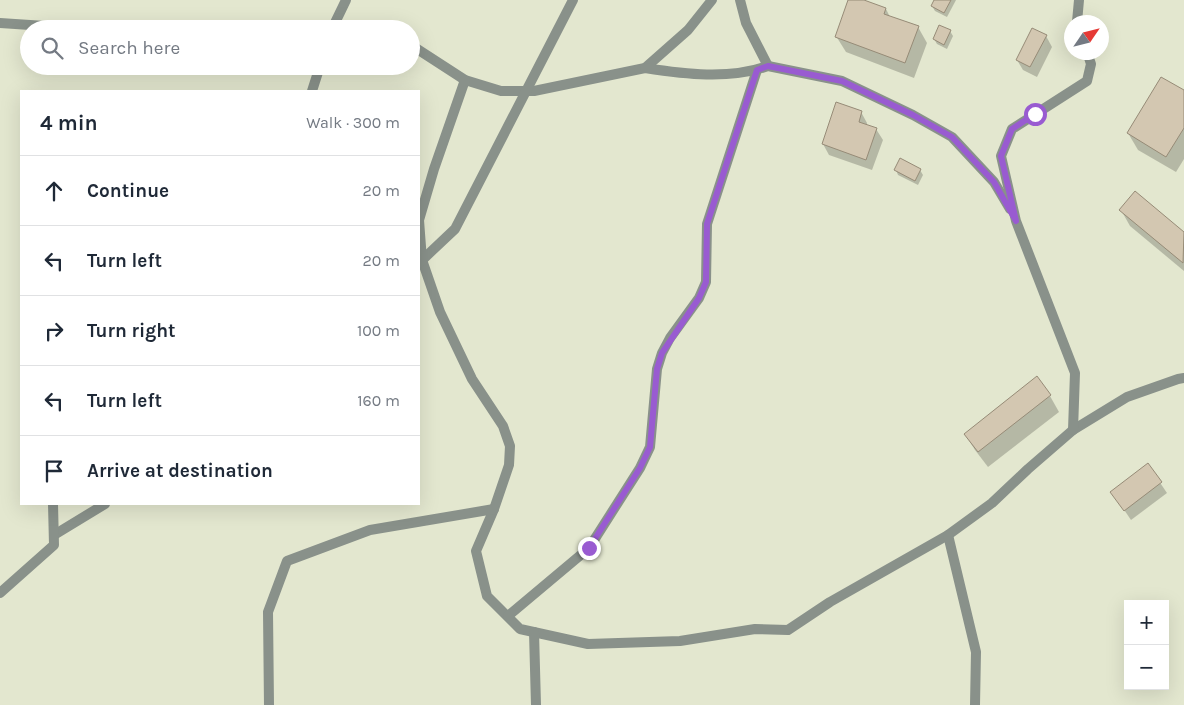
<!DOCTYPE html>
<meta charset="utf-8">
<style>
:root{--surface:#fff;--page:#f2f2f3;--text:#1f2937;--muted:#747a83;--line:#e0e1e3}
body{margin:0;font-family:Karla,sans-serif;background:var(--page);color:var(--text)}
.controls{position:absolute;right:15px;bottom:15px;display:grid;overflow:hidden;border-radius:0px;box-shadow:0 5px 20px #0002}
.controls button{width:45px;height:45px;display:grid;place-items:center;padding:0;border:0;border-bottom:1px solid var(--line);background:var(--surface);color:var(--text);font:25px sans-serif}
.compass{position:absolute;left:1064px;top:15px;width:45px;height:45px;border-radius:50%;background:var(--surface);box-shadow:0 5px 20px #0002;rotate:55deg}
.stop{position:absolute;width:15px;height:15px;margin:-11px;border:4px solid #995bd1;border-radius:50%;background:#fff}
.stop.end{background:#995bd1;border-color:#fff;box-shadow:0 1px 5px #0008}
.list{margin:0;padding:0;list-style:none}
h2{display:flex;justify-content:space-between;align-items:center;height:65px;margin:0;padding:0 20px;font-size:21px}
h2 small{font-size:16px;font-weight:400;color:var(--muted)}
.list li{display:grid;grid-template-columns:32px 1fr auto;gap:15px;align-items:center;box-sizing:border-box;height:70px;padding:0 20px;border-top:1px solid var(--line)}
.list b{display:block;font-size:19px;white-space:nowrap}
.list em{font-size:16px;font-style:normal;color:var(--muted)}
.icon{flex:none;width:28px;height:28px;fill:none;stroke:currentColor;stroke-width:2;stroke-linecap:round;stroke-linejoin:round}
.map{position:relative;flex:none;width:1184px;height:705px;overflow:hidden}
.search{position:absolute;background:var(--surface);box-shadow:0 5px 20px #0002;left:20px;top:20px;width:400px;height:55px;display:flex;align-items:center;gap:12px;box-sizing:border-box;padding:0 18px;border-radius:28px;color:var(--muted);font-size:19px}
.panel{position:absolute;background:var(--surface);box-shadow:0 5px 20px #0002;left:20px;top:90px;width:400px;height:415px;border-radius:0px}
.map>svg:first-child{display:block}
.shadow{fill:#0003}
.building{fill:#d3c7b1;stroke:#968b77}
.lines{fill:none;stroke-linecap:round;stroke-linejoin:round}
.street{stroke:#89918a;stroke-width:10}
.route{stroke:#995bd1;stroke-width:6}
</style>
<div class="map">
<svg width="1184" height="705" viewBox="0 0 1184 705">
<rect width="100%" height="100%" fill="#e3e7cf"/>
<!-- shadow -->
<g class="shadow">
<path d="M850,0H861L886,9L890,17L918,27L927,43L914,78L846,52L836,36Z"/>
<path d="M935,0H956L947,17L935,11L932,6Z"/>
<path d="M950,31L953,36L947,49L937,44L934,39Z"/>
<path d="M1046,36L1052,47L1037,77L1023,70L1017,60Z"/>
<path d="M1184,92V159L1176,172L1138,150L1128,133Z"/>
<path d="M861,112L867,123V126L876,129L883,140L872,170L829,155L823,144Z"/>
<path d="M896,170H920L923,175L918,185L898,175Z"/>
<path d="M1135,193L1184,233V271L1130,226L1121,210Z"/>
<path d="M1050,396L1059,412L988,467L975,450L965,434Z"/>
<path d="M1148,465L1167,493L1131,520L1112,492Z"/>
</g>
<!-- building -->
<g class="building">
<path d="M848,0H864L886,8L884,14L919,26L905,63L835,37Z"/>
<path d="M934,0H951L944,13L931,6Z"/>
<path d="M939,25L951,30L944,45L933,39Z"/>
<path d="M1032,28L1047,35L1030,67L1016,60Z"/>
<path d="M1161,77L1184,90V128L1166,157L1127,133Z"/>
<path d="M836,102L862,111L859,122L877,128L866,160L822,144Z"/>
<path d="M900,158L921,169L915,181L894,170Z"/>
<path d="M1135,191L1184,232L1183,263L1119,210Z"/>
<path d="M1037,376L1051,395L978,452L964,434Z"/>
<path d="M1148,463L1162,482L1124,511L1110,492Z"/>
</g>
<g class="lines">
<!-- street -->
<g class="street">
<path d="M740,0L746,23L768,66"/>
<path d="M1077,22L1079,0"/>
<path d="M0,23L90,29"/>
<path d="M332,29L346,0"/>
<path d="M411,45L465,80L501,91H534L645,68L688,30L712,0"/>
<path d="M645,68C684,74 729,80 768,66L842,81L913,115L952,137L994,182L1010,209"/>
<path d="M465,80L434,169L419,220L422,260L440,312L472,379L503,426L510,446L509,465L494,509L476,551L487,596L520,629L588,644L680,641L755,629L788,630L830,602L948,535L992,503L1028,469L1073,430L1127,397L1178,379L1184,378"/>
<path d="M312,91L320,66"/>
<path d="M419,263L455,229L573,0"/>
<path d="M1073,430L1075,373L1016,221L1001,156L1012,129L1087,81L1091,64L1087,52"/>
<path d="M54,535L105,504"/>
<path d="M948,535L976,652L975,705"/>
<path d="M0,593L54,545L53,504"/>
<path d="M508,616L589,548L640,468L650,447L657,369L662,353L670,338L699,298L706,282L707,224L757,70"/>
<path d="M534,632L536,705"/>
<path d="M269,705L268,612L287,561L370,530L494,509"/>
</g>
</g>
<g class="lines">
<!-- route -->
<path class="route" d="M589,548L640,468L650,447L657,369L662,353L699,298L706,282L707,224L757,70L768,66L842,81L913,115L952,137L994,182L1016,221L1001,156L1012,129L1035,114"/>
</g>
</svg>
<div class="controls">
<button>+</button>
<button>−</button>
</div>
<svg class="compass" viewBox="-18 -18 36 36"><path d="M0-13l5 13h-10z" fill="#e53935"/><path d="M0 13l5-13h-10z" fill="#747a83"/></svg>
<div class="stop" style="left:1035px;top:114px"></div>
<div class="stop end" style="left:589px;top:548px"></div>
<div class="search"><svg class="icon" aria-label="search" viewBox="0 0 24 24"><circle cx="10" cy="10" r="6"/><path d="M15 15l6 6"/></svg>Search here</div>
<section class="panel">
<h2>4 min<small>Walk · 300 m</small></h2>
<ul class="list">
<li><svg class="icon" aria-label="ahead" viewBox="0 0 24 24"><path d="M12 20V5M6 11l6-6 6 6"/></svg><div><b>Continue</b></div><em>20 m</em></li>
<li><svg class="icon" aria-label="left" viewBox="0 0 24 24"><path d="M17 20v-9H6M10 6l-5 5 5 5"/></svg><div><b>Turn left</b></div><em>20 m</em></li>
<li><svg class="icon" aria-label="right" viewBox="0 0 24 24"><path d="M7 20v-9h11M14 6l5 5-5 5"/></svg><div><b>Turn right</b></div><em>100 m</em></li>
<li><svg class="icon" aria-label="left" viewBox="0 0 24 24"><path d="M17 20v-9H6M10 6l-5 5 5 5"/></svg><div><b>Turn left</b></div><em>160 m</em></li>
<li><svg class="icon" aria-label="arrive" viewBox="0 0 24 24"><path d="M6 21V4h12l-3 4 3 4H6"/></svg><div><b>Arrive at destination</b></div></li>
</ul>
</section>
</div>
